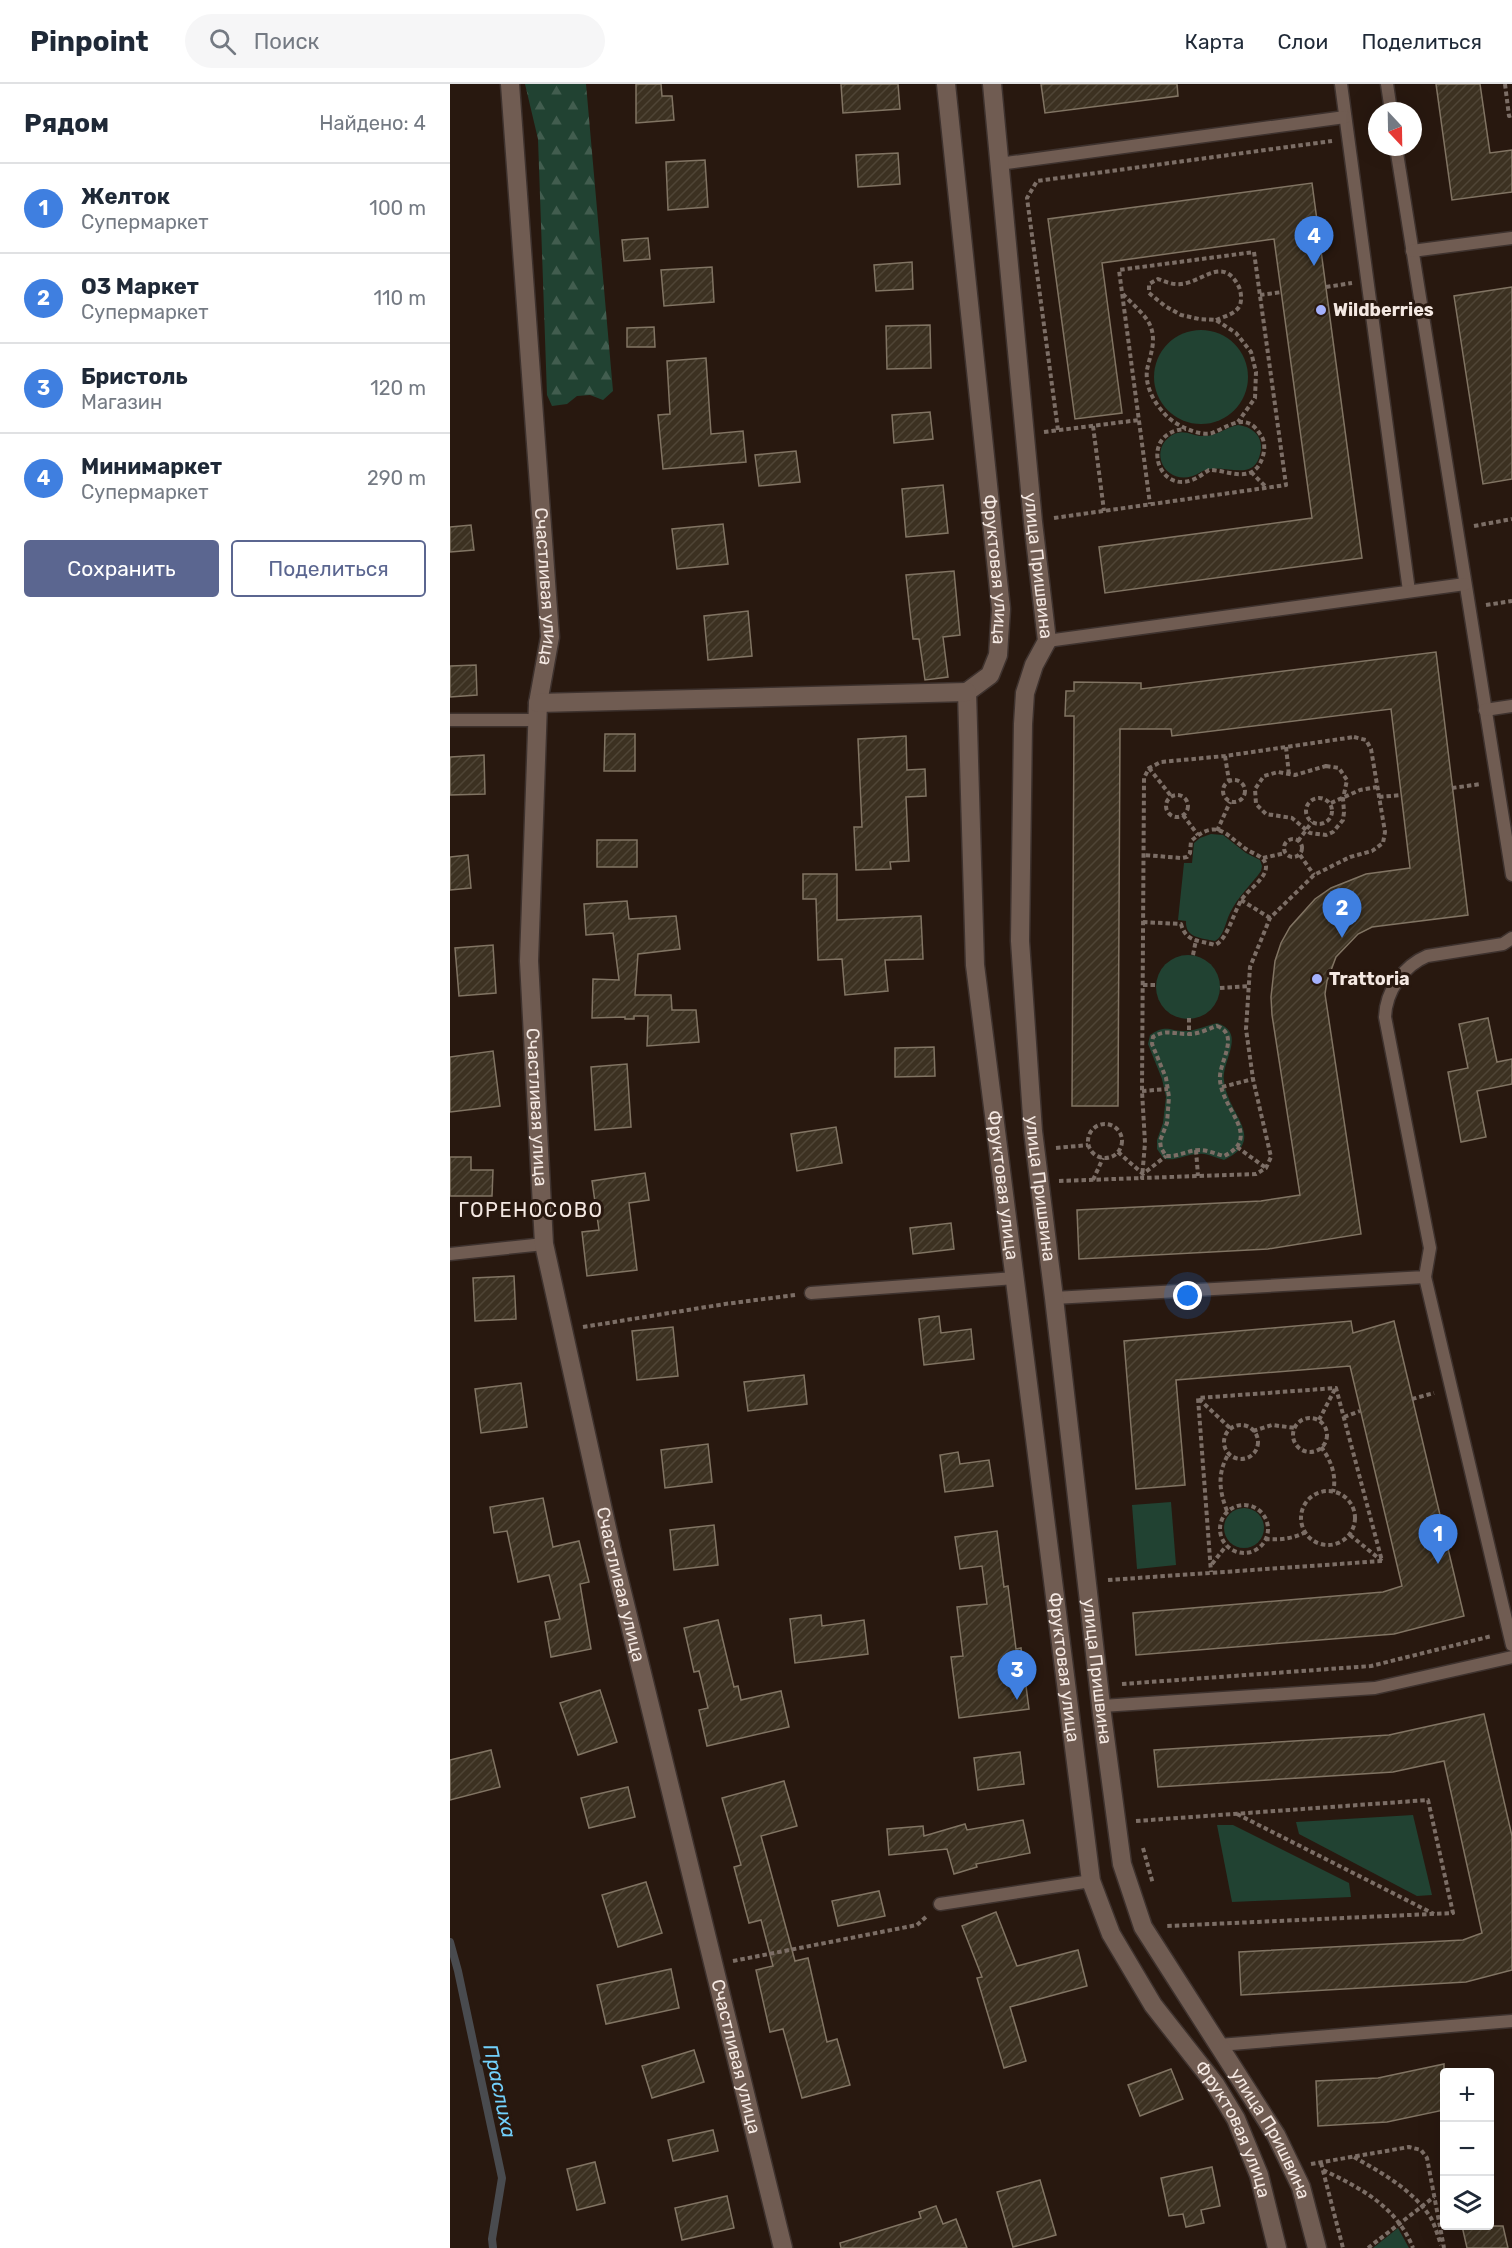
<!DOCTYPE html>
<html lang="ru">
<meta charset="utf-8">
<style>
:root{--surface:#fff;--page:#f6f6f7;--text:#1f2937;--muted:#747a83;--line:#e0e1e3;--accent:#5b6690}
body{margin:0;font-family:Rubik,sans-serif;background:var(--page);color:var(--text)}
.controls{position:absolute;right:18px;bottom:18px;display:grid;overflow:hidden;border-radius:6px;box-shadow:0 6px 24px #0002}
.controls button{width:54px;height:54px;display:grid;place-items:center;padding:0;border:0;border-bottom:2px solid var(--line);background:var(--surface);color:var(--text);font:30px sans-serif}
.compass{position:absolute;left:918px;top:18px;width:54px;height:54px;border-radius:50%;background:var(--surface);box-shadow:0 6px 24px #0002;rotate:158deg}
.you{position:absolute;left:738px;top:1212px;width:21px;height:21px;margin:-15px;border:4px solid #fff;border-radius:50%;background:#1a73e8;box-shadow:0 0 0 9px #1a73e833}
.badge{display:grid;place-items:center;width:39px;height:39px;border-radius:50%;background:var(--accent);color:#fff;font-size:20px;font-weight:700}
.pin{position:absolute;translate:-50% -50px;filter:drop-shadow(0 2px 3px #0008)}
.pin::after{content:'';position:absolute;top:32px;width:21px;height:18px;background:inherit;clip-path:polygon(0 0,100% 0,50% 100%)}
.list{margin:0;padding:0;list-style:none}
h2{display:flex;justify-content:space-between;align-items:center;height:78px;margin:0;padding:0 24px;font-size:26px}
h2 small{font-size:20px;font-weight:400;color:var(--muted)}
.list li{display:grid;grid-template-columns:39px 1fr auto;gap:18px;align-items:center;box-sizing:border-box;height:90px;padding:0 24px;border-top:2px solid var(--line)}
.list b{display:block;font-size:22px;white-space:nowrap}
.list p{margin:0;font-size:20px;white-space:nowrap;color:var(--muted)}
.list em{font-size:20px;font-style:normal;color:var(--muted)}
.actions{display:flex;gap:12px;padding:18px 24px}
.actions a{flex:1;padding:14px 0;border:2px solid var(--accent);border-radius:6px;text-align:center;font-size:21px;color:var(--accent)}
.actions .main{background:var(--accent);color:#fff}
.icon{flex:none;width:33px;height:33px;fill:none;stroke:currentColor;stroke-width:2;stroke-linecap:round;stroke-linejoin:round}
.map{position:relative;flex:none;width:1062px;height:2164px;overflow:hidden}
header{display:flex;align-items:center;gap:36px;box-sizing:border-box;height:84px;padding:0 30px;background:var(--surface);border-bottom:2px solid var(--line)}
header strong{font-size:28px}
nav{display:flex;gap:33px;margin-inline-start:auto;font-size:21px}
.search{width:420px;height:54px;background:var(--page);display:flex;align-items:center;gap:15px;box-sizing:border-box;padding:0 21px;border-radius:33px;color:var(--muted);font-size:22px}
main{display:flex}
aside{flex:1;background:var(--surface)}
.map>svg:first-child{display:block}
.green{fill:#214232}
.forest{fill:url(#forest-firs)}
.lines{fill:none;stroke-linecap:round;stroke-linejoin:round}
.stream{stroke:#494b4f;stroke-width:8}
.building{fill:url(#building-hatch);stroke:#817463;stroke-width:1.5}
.lane-casing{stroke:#3e322e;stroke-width:15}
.street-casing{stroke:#3e322e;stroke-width:21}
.path{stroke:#7c6e66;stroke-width:4;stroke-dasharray:4.5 3;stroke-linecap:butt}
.lane{stroke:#705c52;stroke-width:12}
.street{stroke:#705c52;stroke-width:18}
.poi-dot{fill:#a4b1fc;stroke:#28180f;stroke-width:2}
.labels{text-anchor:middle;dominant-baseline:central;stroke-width:6;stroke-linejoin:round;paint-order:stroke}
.poi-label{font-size:18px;font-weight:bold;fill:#f4e8e2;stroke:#28180f;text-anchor:start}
.street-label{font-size:18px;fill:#f4e8e2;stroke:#28180f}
.neighbourhood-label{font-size:20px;letter-spacing:1.5px;fill:#f4e8e2;stroke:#28180f}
.water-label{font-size:20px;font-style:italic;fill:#72d0fb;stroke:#28180f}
</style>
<header>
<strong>Pinpoint</strong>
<div class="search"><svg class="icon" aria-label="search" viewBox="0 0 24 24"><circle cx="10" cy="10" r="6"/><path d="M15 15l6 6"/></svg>Поиск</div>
<nav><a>Карта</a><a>Слои</a><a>Поделиться</a></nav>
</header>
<main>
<aside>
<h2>Рядом<small>Найдено: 4</small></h2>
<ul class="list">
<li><span class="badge" style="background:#3f7fe0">1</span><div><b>Желток</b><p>Супермаркет</p></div><em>100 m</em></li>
<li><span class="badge" style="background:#3f7fe0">2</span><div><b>О3 Маркет</b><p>Супермаркет</p></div><em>110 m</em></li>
<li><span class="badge" style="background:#3f7fe0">3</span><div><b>Бристоль</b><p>Магазин</p></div><em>120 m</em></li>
<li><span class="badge" style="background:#3f7fe0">4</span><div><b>Минимаркет</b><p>Супермаркет</p></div><em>290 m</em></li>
</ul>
<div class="actions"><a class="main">Сохранить</a><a>Поделиться</a></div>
</aside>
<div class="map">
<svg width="1062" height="2164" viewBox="0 0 1062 2164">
<defs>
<pattern id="forest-firs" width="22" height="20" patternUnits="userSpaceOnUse" patternTransform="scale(1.5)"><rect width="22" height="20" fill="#214232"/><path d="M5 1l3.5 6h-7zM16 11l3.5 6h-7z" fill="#425d4f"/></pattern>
<pattern id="building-hatch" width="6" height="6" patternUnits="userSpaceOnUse" patternTransform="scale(1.5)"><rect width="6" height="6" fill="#3c3121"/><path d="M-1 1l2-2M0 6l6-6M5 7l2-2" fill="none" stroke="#4f4536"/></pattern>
</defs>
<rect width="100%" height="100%" fill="#28180f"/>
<!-- green -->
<g class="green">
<circle cx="751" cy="293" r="47"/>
<path d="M788,341C796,342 803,345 808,352C811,357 812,364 810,370C803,401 770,376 751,388C719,408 695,368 722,351C734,344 742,352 753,352C766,353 776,343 788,341Z"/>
<path d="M761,750L773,751L796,769L810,776L812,782L811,787C801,801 788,812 780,829C775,839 774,852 765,857C751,854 735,854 736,837L728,836L734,779H742L744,759L750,754Z"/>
<circle cx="738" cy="903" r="32"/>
<path d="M767,939C797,949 772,976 774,996C776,1029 819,1055 774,1076C766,1074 757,1069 749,1070C735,1070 728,1077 714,1075L707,1065V1056L713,1039L716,1013L712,995L698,960L700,951C717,939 720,948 738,947C747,946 758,941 767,939Z"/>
<path d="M721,1418L726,1481L687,1485L682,1421Z"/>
<circle cx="794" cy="1444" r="20"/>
<path d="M963,1731L982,1811L967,1812L849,1750L846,1738Z"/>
<path d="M767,1741H783L899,1799L901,1813L782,1818Z"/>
<path d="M948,2144L959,2164H923Z"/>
</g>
<!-- forest -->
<path class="forest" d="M75,0H136L163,307L153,316L140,311L127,312L117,320L102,322L97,311L88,55Z"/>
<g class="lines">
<!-- stream -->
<path class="stream" d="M0,1858L8,1887L52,2094L42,2155L43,2164"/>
</g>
<!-- building -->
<g class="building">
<path d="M186,0H211L212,12H222L224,36L186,39Z"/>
<path d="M391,0H448L450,25L393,29Z"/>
<path d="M591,0H727L728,12L595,29Z"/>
<path d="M986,0H1030L1040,69L1062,66V108L1002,116Z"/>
<path d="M448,69L450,100L408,103L406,71Z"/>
<path d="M255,76L258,123L218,126L216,78Z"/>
<path d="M862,99L912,474L655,509L649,463L862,434L824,155L652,179L672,329L625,335L598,135Z"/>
<path d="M198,154L200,175L174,177L172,156Z"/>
<path d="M462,178L463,205L426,207L424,181Z"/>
<path d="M262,183L264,218L214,222L211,186Z"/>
<path d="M1062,203V395L1033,400L1004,212Z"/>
<path d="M480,241L481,284L437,285L436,242Z"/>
<path d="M204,243L205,263H177V244Z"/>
<path d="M256,274L261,350L293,347L296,378L213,385L208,331L220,330L217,277Z"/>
<path d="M480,328L483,355L444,359L442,331Z"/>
<path d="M346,367L350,398L309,402L305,371Z"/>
<path d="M493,401L498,449L456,453L452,405Z"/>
<path d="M273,440L278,480L227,485L222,445Z"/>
<path d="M21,441L24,466L0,468V443Z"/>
<path d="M504,487L510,551L493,553L498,593L475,596L469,555H463L456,491Z"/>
<path d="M298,527L302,572L258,576L254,532Z"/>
<path d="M986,568L1018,831L922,843L908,850L886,873L877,897L875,910L911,1150L818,1165L629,1175L627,1126L811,1117L850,1111L822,931L821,913L825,877L831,859L840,843L865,815L881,804L916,790L960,784L941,625L722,652L721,645H670L668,1022H622L624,632H615L616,607H624V598L691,599V605Z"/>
<path d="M26,581L27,611L0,613V582Z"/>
<path d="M155,650H185V687H154Z"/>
<path d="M456,652L457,686L475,685L476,712L456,713L459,777L440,778L441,785L406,786L404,743H412L408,655Z"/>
<path d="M34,671L35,710L0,711V673Z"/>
<rect x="147" y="756" width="40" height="27"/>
<path d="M18,771L21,804L0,806V773Z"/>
<path d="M353,790H387V836L471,832L473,875L435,876L438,907L395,911L392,875L368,876L366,815H353Z"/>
<path d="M177,817L179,835L226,832L230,865L188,870L185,911H221L222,926H246L249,958L197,962L198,932H184V935H175V933L142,934L143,895L169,896L163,849L136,851L134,820Z"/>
<path d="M43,861L46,909L9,912L5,864Z"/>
<path d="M1038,934L1047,978L1062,975V1000L1027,1007L1036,1053L1011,1058L998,988L1018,984L1009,940Z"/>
<path d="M484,963L485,992L445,993V964Z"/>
<path d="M43,967L50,1022L0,1028V973Z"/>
<path d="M177,980L181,1043L145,1046L141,983Z"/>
<path d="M386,1043L392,1079L347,1087L341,1050Z"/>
<path d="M0,1073H21V1086H43L42,1112H0Z"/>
<path d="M195,1089L199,1116L179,1119L187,1186L137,1192L132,1148L149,1146L142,1097Z"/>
<path d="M501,1139L504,1165L463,1170L460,1144Z"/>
<path d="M64,1192L66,1235L25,1237L23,1194Z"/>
<path d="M489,1232L491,1249L521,1245L524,1275L474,1281L469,1235Z"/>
<path d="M901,1237L903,1249L944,1237L1014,1532L944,1550L686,1571L683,1529L933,1508L952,1502L900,1282L726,1296L735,1401L686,1405L674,1257Z"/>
<path d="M223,1243L228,1292L187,1296L182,1247Z"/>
<path d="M354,1291L357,1320L298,1327L294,1298Z"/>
<path d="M71,1299L77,1343L31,1349L25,1305Z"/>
<path d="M258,1360L262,1398L215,1404L211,1366Z"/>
<path d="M508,1368L510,1380L539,1376L543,1402L495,1408L490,1371Z"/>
<path d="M93,1414L103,1463L129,1457L139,1498L130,1500L141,1565L101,1573L95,1538L110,1535L99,1491L68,1498L57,1447L44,1449L40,1423Z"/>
<path d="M264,1441L268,1481L224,1486L220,1446Z"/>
<path d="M547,1447L554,1503L558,1502L566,1565L571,1564L579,1625L509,1634L501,1573L513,1572L507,1523L537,1520L532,1482L510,1485L505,1453Z"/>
<path d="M371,1531L372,1542L414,1536L418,1570L345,1579L340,1535Z"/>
<path d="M268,1536L284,1603L288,1602L291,1616L331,1607L339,1643L257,1662L249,1626L258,1624L249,1587L244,1588L234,1544Z"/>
<path d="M150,1606L167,1658L128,1671L110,1619Z"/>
<path d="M1034,1630L1062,1752V1886L1016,1898L791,1911L789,1868L1013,1856L1032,1849L994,1677L943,1688L708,1703L704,1666L939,1651Z"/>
<path d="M41,1666L50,1703L0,1716V1676Z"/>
<path d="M570,1668L574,1700L528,1706L524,1674Z"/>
<path d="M334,1697L347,1742L311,1752L345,1877L358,1874L377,1958L387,1955L400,2001L352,2014L333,1945L320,1948L306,1886L323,1882L311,1836L299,1839L284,1783L291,1781L272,1714Z"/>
<path d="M178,1703L185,1733L139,1744L131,1714Z"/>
<path d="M573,1736L580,1769L526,1780L527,1783L504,1790L497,1765L439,1771L437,1745L473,1742L474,1752L515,1740L517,1746Z"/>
<path d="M196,1798L212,1849L168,1863L152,1811Z"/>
<path d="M429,1807L435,1832L388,1842L382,1817Z"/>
<path d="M546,1828L567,1882L628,1866L637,1902L560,1923L576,1977L554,1984L527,1894L532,1893L512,1842Z"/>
<path d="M221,1885L229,1924L156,1940L147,1901Z"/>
<path d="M244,1966L254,1998L202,2014L192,1982Z"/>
<path d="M994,1980V2026L937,2038L868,2042L866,1997L928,1994Z"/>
<path d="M721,1985L733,2015L690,2032L678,2001Z"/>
<path d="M263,2046L268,2067L223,2077L218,2056Z"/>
<path d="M145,2078L155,2119L127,2126L117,2085Z"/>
<path d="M762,2083L770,2122L751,2126L754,2139L736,2143L733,2130L719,2132L711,2094Z"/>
<path d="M590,2096L606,2151L563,2163L547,2108Z"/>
<path d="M277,2112L284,2144L232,2156L225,2124Z"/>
<path d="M486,2122L493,2140L506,2135L517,2164H391L390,2159L471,2134L469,2128Z"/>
<path d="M1012,2142H1053L1058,2164H1017Z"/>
</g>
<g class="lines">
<defs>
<g id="lane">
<path d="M891,0L959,507"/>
<path d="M937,0L941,27"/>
<path d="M946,63L1062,791"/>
<path d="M549,80L895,33"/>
<path d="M962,167L1062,154"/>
<path d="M597,557L1015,500"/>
<path d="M1035,626L1062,622"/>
<path d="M0,636H87"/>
<path d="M0,1170L94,1160"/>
<path d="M975,1193L1062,1561"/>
<path d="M361,1209L565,1194"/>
<path d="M604,1214L975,1193L980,1164L935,933C936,907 953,882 977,872L1053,860L1062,854"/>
<path d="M652,1622L925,1604L1062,1573"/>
<path d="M490,1820L641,1797"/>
<path d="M769,1961L1062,1937"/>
</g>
<g id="street">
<path id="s1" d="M60,0L100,553L88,619L79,877L94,1160L162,1467L333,2164"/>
<path id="s2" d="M496,0L551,525L548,571L540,591L517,608L525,881L641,1797L661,1850L703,1921L765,2000L786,2035L809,2091L827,2164"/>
<path id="s3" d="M542,0L583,438L597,557L584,581L575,609L573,640L570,857L583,1047L604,1214L652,1630L672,1780L693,1843L826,2051L851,2103L867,2164"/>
<path d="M88,619L517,608"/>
</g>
</defs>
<!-- lane casing -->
<use href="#lane" class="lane-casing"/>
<!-- street casing -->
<use href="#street" class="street-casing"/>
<!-- path -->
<g class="path">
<path d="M1055,0L1059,32L1062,31"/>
<path d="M876,203L902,199"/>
<path d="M673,210C681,219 695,230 700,241C707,257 700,271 697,286C695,301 703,317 713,328C721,339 748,353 762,349C778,343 796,327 810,350C815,356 815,365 813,372C804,402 779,386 759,386C754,389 748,394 742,396C706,410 689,347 736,345"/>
<path d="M810,211L832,208"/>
<path d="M766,236C775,232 786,230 790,221C792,215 791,208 789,203C773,171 753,198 731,200C723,201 716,198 708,195L699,200V209L715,222L731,231L749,235L766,236L786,249L801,268L806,288L805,314L788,338"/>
<path d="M643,342L654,427"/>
<path d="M608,346L577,114L587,97L882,57"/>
<path d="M594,348L689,336"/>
<path d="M801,388L817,404"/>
<path d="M604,434L836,401L804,168L669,186L700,420"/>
<path d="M1024,442L1062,435"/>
<path d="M1036,521L1062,517"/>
<path d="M904,653L916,656L921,665L935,748L933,759L922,767L900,773L864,791L820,834L800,883L796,945L803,995L821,1073L816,1084L806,1090L692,1094L695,1059L692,1007L694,694L699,684L711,678L775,672Z"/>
<path d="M836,663L839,691"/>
<path d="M775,672L779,697"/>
<path d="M876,682L889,684L897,696L893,715L894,728L893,736L883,748L876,751L860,749L842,734L816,730L806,720L805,705L814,692L828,688L845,691Z"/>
<path d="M699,684L721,712"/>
<circle cx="784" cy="707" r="11"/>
<path d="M1002,704L1031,700"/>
<circle cx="727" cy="722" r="11"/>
<path d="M929,713L951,711"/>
<circle cx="869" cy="727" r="13"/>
<path d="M881,719L910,706L927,703"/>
<path d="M733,731L748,751"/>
<path d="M767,747L780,718"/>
<circle cx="843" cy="764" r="9"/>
<path d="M848,757L862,738"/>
<path d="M850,771L864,791"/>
<path d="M813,774L835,769"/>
<path d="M791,816L820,834"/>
<path d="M693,838L731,840C736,858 748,856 765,861C778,855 783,829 792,815C798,806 817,794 816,782C815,772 803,770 796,765C775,750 767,734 741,757L740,769L737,773L731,774L694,771"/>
<path d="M743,871L746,856"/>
<path d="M693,901H707"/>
<path d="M770,904L799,902"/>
<path d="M739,934V951"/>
<path d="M767,942C791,951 768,979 770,996C772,1026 813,1053 774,1072C766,1070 757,1066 750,1066C737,1066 729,1073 716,1072L711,1064L710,1057L717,1039L719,1013L716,994L702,960L703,953C716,945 723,950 737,950C747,951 758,945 767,942Z"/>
<path d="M772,1003L803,995"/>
<path d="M692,1007L718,1005"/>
<circle cx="655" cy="1057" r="17"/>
<path d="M787,1063L816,1084"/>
<path d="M606,1064L638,1061"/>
<path d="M746,1066L748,1092"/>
<path d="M668,1068L693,1090L716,1072"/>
<path d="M643,1096L653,1074"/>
<path d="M609,1097L692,1094"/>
<path d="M133,1243L275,1220L345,1211"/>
<path d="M749,1315L781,1345"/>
<path d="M962,1315L984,1309"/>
<path d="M894,1333L910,1327"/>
<circle cx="860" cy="1351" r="17"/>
<path d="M869,1336L885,1305"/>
<circle cx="791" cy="1358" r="17"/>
<path d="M803,1347L822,1341L845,1344"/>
<path d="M871,1363C881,1376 887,1392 883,1408"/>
<circle cx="878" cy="1434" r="27"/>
<circle cx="794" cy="1445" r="24"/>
<path d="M777,1427C769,1406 767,1389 779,1369"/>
<path d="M900,1451L932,1477"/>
<path d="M815,1455C830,1456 842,1455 856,1448"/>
<path d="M762,1480L776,1462"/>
<path d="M658,1496L932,1477L886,1304L748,1314L761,1488"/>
<path d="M672,1600L921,1582L1042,1552"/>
<path d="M787,1730L984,1830"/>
<path d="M686,1737L978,1716L1003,1829L717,1842"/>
<path d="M693,1764L703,1800"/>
<path d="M283,1877L467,1841L478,1831"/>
<path d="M904,2073C932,2089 963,2106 981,2134C985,2142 988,2152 991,2161"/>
<path d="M871,2079L893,2164"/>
<path d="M861,2080L959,2063L971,2066L977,2074L994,2164"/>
<path d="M873,2086C911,2104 947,2123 963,2164"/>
<path d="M918,2164L984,2113"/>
</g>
<!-- lane -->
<use href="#lane" class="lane"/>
<!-- street -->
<use href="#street" class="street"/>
</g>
<!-- markers -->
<g class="poi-dot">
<circle cx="871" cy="226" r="6"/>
<circle cx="867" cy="895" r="6"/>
</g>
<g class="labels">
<!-- poi labels -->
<g class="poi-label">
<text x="883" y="226">Wildberries</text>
<text x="879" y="895">Trattoria</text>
</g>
<!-- street labels -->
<g class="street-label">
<text stroke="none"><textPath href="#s3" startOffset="484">улица Пришвина</textPath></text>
<text stroke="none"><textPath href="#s2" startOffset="488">Фруктовая улица</textPath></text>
<text stroke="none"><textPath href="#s1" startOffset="504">Счастливая улица</textPath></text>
<text stroke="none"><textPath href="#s1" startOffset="1026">Счастливая улица</textPath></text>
<text stroke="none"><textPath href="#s2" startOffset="1119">Фруктовая улица</textPath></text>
<text stroke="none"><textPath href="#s3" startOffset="1113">улица Пришвина</textPath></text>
<text stroke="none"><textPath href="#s1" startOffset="1512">Счастливая улица</textPath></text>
<text stroke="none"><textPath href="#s2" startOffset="1605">Фруктовая улица</textPath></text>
<text stroke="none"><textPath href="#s3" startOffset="1599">улица Пришвина</textPath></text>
<text stroke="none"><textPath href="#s1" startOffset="1998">Счастливая улица</textPath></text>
<text stroke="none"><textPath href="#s2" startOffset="2109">Фруктовая улица</textPath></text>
<text stroke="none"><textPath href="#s3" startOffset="2103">улица Пришвина</textPath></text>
</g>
<!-- neighbourhood labels -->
<g class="neighbourhood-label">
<text x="81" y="1126">ГОРЕНОСОВО</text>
</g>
<!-- water labels -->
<g class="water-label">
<text transform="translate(50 2007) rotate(78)">Праслиха</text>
</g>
</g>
</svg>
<div class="controls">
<button>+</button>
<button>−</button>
<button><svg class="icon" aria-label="layers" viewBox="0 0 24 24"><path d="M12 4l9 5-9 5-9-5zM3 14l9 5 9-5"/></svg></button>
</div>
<svg class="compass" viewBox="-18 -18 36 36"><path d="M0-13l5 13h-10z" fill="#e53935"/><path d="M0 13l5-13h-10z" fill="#747a83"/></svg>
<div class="you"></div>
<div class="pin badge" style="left:988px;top:1480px;background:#3f7fe0">1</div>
<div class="pin badge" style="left:892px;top:854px;background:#3f7fe0">2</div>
<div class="pin badge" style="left:567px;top:1616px;background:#3f7fe0">3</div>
<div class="pin badge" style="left:864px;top:182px;background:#3f7fe0">4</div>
</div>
</main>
